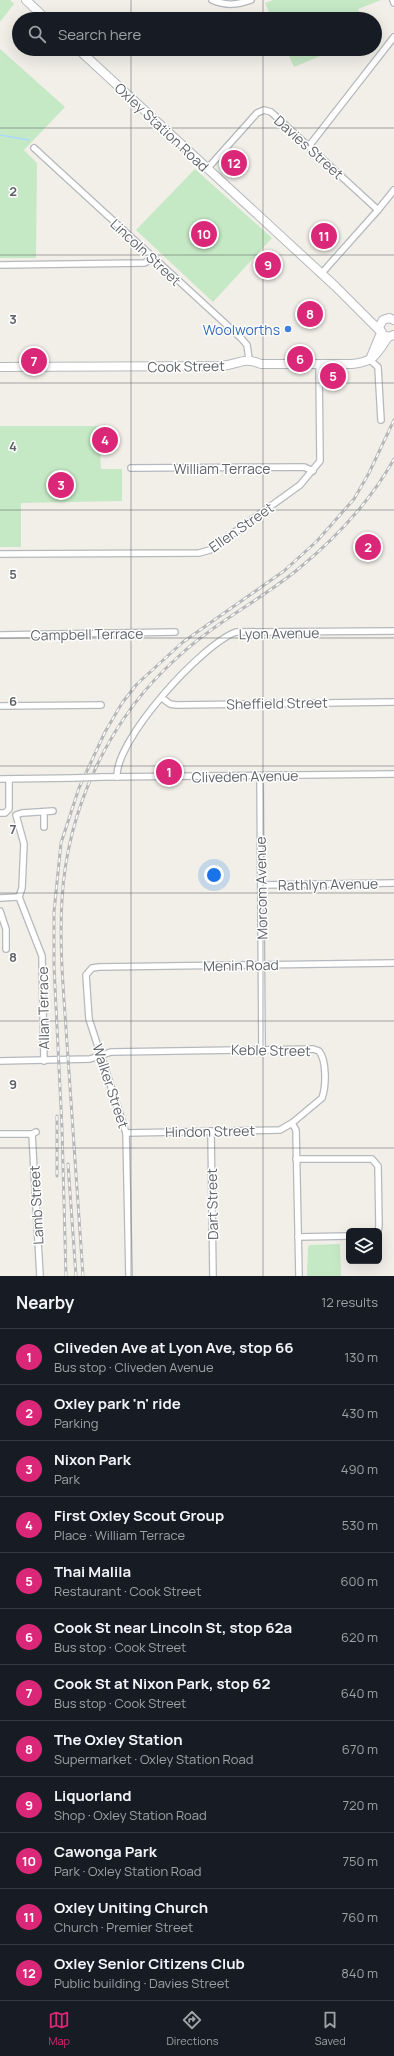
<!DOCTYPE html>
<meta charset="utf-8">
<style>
:root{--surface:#171b24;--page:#20242c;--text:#f1f3f6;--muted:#9ea1a6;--line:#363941;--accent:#db2777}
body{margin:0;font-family:Manrope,sans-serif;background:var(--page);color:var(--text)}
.controls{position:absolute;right:12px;bottom:12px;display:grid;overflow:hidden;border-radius:6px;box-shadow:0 4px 16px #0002}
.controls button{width:36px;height:36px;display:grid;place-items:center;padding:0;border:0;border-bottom:1px solid var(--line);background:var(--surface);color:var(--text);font:20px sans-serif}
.you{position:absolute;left:214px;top:875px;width:14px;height:14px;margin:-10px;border:3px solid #fff;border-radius:50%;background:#1a73e8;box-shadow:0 0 0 6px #1a73e833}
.badge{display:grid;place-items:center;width:26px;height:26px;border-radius:50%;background:var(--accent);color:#fff;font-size:13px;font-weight:700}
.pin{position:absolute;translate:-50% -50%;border:2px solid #fff;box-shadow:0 1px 4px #0006}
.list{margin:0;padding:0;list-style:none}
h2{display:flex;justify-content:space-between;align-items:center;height:52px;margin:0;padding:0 16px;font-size:17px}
h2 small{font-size:13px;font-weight:400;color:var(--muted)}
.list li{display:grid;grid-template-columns:26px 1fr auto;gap:12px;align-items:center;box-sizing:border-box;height:56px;padding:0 16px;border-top:1px solid var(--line)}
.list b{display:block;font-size:15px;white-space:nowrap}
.list p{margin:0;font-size:13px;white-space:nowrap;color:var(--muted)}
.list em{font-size:13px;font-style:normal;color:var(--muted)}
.icon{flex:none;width:22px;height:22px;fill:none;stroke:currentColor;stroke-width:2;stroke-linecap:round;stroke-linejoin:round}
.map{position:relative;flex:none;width:394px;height:1276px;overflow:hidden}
.search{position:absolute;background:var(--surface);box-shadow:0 4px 16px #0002;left:12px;right:12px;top:12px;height:44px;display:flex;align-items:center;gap:10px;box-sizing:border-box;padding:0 14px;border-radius:22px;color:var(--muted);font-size:15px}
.sheet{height:724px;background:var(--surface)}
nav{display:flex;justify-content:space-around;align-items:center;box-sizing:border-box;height:56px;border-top:1px solid var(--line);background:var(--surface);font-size:11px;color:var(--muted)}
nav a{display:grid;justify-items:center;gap:2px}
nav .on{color:var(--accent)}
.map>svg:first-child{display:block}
.green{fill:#c5e8c5}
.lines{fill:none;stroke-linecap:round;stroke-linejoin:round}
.stream{stroke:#aadaff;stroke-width:1.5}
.street-casing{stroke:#b5b8bc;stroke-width:8}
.secondary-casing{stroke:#b6babf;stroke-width:10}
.street{stroke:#fff;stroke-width:5.5}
.secondary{stroke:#fff;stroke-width:8}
.rail-casing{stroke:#b6b7b8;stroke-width:3}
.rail{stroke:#fff;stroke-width:1.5;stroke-dasharray:4.5;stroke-linecap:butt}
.street-bridge-casing{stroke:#b5b8bc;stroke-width:8;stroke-linecap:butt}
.street-bridge{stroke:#fff;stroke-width:5.5}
.grid{fill:none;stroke:#5f6368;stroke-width:1;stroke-opacity:0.55}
.shop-dot{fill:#3f7fe0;stroke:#fff;stroke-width:1.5}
.labels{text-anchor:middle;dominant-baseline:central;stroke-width:3;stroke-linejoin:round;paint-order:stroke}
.street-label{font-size:14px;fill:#5f6368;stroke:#fff}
.shop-label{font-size:14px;fill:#366cbe;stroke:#fff;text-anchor:end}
.grid-label{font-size:13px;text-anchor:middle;font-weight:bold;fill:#5f6368;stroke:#fff;stroke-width:3;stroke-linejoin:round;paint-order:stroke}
</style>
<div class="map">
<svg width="394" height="1276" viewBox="0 0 394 1276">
<rect width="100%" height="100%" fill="#f1efe8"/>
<!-- green -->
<g class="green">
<path d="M0,0H10L14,4L0,22Z"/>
<path d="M273,0H381L358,9L362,19H272L265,3Z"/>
<path d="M0,49L65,107L24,150L37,163L36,258H0Z"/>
<path d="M286,49H337L294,67Z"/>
<path d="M195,169L272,238L213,302L136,230Z"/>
<path d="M0,426H99L101,469H122V501L21,503V547H0Z"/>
<path d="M340,1244L341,1276H307L308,1247L310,1245Z"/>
</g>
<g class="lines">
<!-- stream -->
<path class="stream" d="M0,135L29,140"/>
<defs>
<g id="street">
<path d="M212,0C226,6 237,5 251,0"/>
<path d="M393,0L394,3"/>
<path d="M309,146L394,37"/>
<path d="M34,148L241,338L247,345L249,359"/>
<path d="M207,169L257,113L264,110L271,112L378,210"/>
<path d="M0,265L144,263L153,259"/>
<path d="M321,274L378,210L394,190"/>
<path d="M370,360L378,367L381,420"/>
<path d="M131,468L304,467L313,471"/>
<path d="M0,554L199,553L210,550L300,485L320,461L319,364"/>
<path d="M0,635L175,632"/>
<path d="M162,698L170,704L176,705L394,702"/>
<path d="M0,706L101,705"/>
<path d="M260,776L262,1049"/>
<path d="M101,777L394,774"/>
<path d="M117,777C115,740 201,645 236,632L394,631"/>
<path d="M0,779L74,778"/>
<path d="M0,813H5L9,809V779"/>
<path d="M44,827V812"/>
<path d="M261,885L394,883"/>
<path d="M0,898L19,897"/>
<path d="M0,911L6,929V949"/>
<path d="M0,1061L90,1059L111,1052L313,1049L319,1051C327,1061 326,1087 322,1098L292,1123L296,1130L299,1276"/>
<path d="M44,1061L42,956L19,897L22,888L24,844L16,815L22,813L53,811"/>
<path d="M211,1131L213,1276"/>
<path d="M126,1133L280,1130L292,1123"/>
<path d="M0,1134H32L36,1132"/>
<path d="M32,1134L40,1276"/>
<path d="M296,1159H372L378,1166L379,1226L378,1231"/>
<path d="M298,1237L349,1236"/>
<path d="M129,1276L126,1133L89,1019L86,975L92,968L99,967L394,963"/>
</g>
<g id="secondary">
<path d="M26,0L46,19"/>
<path d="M78,49L335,286L379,330"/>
<path d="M394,320L389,318L383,320L379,327L383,335L388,337L394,335"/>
<path d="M371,357L381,333"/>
<path d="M0,367L220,366C239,365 243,356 261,364H352C374,362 377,354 388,337"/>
</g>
</defs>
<!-- street casing -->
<use href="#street" class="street-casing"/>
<!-- secondary casing -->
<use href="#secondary" class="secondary-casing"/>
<!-- street -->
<use href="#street" class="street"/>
<!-- secondary -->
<use href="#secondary" class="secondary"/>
<defs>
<g id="rail">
<path d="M57,1116V1176"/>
<path d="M68,1164L76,1276"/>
<path d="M66,1276L62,1128L54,966V912L61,843L79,788L105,732L122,703L137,684L183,642L284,571L317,541L354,499L369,473L394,420"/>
<path d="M83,1276C78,1198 72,1121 67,1043C64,996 59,948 62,900C67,809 109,718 178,657C214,623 259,601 297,570C335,539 370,502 394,459"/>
</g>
</defs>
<!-- rail casing -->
<use href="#rail" class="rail-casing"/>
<!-- rail -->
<use href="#rail" class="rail"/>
<defs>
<path id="street-bridge" d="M74,778L101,777"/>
</defs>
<!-- street-bridge casing -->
<use href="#street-bridge" class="street-bridge-casing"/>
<!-- street-bridge -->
<use href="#street-bridge" class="street-bridge"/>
</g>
<!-- grid -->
<path class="grid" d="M131,0V19M263,0V19M131,49V1276M263,49V1276M0,128H394M0,255H394M0,383H394M0,510H394M0,638H394M0,766H394M0,893H394M0,1021H394M0,1148H394"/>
<!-- markers -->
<circle class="shop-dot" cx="288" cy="329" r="4"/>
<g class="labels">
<!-- street labels -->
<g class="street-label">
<text transform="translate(162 127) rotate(43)">Oxley Station Road</text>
<text transform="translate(309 147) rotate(42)">Davies Street</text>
<text transform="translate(146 252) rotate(43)">Lincoln Street</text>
<text transform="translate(186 366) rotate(-1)">Cook Street</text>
<text x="222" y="468">William Terrace</text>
<text transform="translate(241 527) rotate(-35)">Ellen Street</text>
<text transform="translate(279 633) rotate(-1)">Lyon Avenue</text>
<text transform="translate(87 634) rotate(-1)">Campbell Terrace</text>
<text transform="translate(277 703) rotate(-1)">Sheffield Street</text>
<text transform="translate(245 776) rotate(-1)">Cliveden Avenue</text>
<text transform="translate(328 884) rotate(-1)">Rathlyn Avenue</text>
<text transform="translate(261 888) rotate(-91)">Morcom Avenue</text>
<text transform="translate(241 965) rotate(-1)">Menin Road</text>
<text transform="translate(43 1008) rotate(-91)">Allan Terrace</text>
<text transform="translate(271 1050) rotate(1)">Keble Street</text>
<text transform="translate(111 1086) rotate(72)">Walker Street</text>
<text transform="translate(210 1131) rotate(-1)">Hindon Street</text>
<text transform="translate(212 1204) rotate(-91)">Dart Street</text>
<text transform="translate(36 1205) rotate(-93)">Lamb Street</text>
</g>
<!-- shop labels -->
<g class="shop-label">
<text x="280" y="329">Woolworths</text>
</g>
</g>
<g class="grid-label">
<text x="13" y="196">2</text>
<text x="13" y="324">3</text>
<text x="13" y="451">4</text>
<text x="13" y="579">5</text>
<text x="13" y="706">6</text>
<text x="13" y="834">7</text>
<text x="13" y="962">8</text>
<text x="13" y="1089">9</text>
</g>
</svg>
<div class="controls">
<button><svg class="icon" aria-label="layers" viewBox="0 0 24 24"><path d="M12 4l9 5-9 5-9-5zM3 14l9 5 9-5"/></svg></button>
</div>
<div class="you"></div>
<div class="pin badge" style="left:169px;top:772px">1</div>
<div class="pin badge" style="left:368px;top:547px">2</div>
<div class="pin badge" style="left:61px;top:485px">3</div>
<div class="pin badge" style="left:105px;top:440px">4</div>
<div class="pin badge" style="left:333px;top:376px">5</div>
<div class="pin badge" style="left:300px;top:359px">6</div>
<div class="pin badge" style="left:34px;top:361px">7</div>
<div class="pin badge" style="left:310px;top:314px">8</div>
<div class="pin badge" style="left:268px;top:265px">9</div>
<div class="pin badge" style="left:204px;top:234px">10</div>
<div class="pin badge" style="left:324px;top:236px">11</div>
<div class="pin badge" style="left:234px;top:163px">12</div>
<div class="search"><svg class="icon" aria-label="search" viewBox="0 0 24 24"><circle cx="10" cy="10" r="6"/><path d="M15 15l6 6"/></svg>Search here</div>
</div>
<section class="sheet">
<h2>Nearby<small>12 results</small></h2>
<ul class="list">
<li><span class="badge">1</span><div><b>Cliveden Ave at Lyon Ave, stop 66</b><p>Bus stop · Cliveden Avenue</p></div><em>130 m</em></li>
<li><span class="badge">2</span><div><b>Oxley park 'n' ride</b><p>Parking</p></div><em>430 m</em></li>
<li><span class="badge">3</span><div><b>Nixon Park</b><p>Park</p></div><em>490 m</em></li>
<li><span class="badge">4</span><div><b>First Oxley Scout Group</b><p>Place · William Terrace</p></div><em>530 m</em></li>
<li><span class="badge">5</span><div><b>Thai Malila</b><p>Restaurant · Cook Street</p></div><em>600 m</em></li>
<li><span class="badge">6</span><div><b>Cook St near Lincoln St, stop 62a</b><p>Bus stop · Cook Street</p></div><em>620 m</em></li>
<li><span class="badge">7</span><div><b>Cook St at Nixon Park, stop 62</b><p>Bus stop · Cook Street</p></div><em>640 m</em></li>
<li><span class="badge">8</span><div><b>The Oxley Station</b><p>Supermarket · Oxley Station Road</p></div><em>670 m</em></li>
<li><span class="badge">9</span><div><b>Liquorland</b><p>Shop · Oxley Station Road</p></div><em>720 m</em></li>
<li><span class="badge">10</span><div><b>Cawonga Park</b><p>Park · Oxley Station Road</p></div><em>750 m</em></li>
<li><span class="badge">11</span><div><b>Oxley Uniting Church</b><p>Church · Premier Street</p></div><em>760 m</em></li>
<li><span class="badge">12</span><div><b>Oxley Senior Citizens Club</b><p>Public building · Davies Street</p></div><em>840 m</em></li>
</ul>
</section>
<nav>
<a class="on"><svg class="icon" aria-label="map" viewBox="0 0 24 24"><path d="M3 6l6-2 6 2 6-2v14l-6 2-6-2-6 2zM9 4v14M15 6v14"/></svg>Map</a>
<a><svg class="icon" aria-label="directions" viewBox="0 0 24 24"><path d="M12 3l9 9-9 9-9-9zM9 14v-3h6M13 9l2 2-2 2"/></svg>Directions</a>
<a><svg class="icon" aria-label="saved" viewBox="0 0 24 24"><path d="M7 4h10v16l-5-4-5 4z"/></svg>Saved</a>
</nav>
